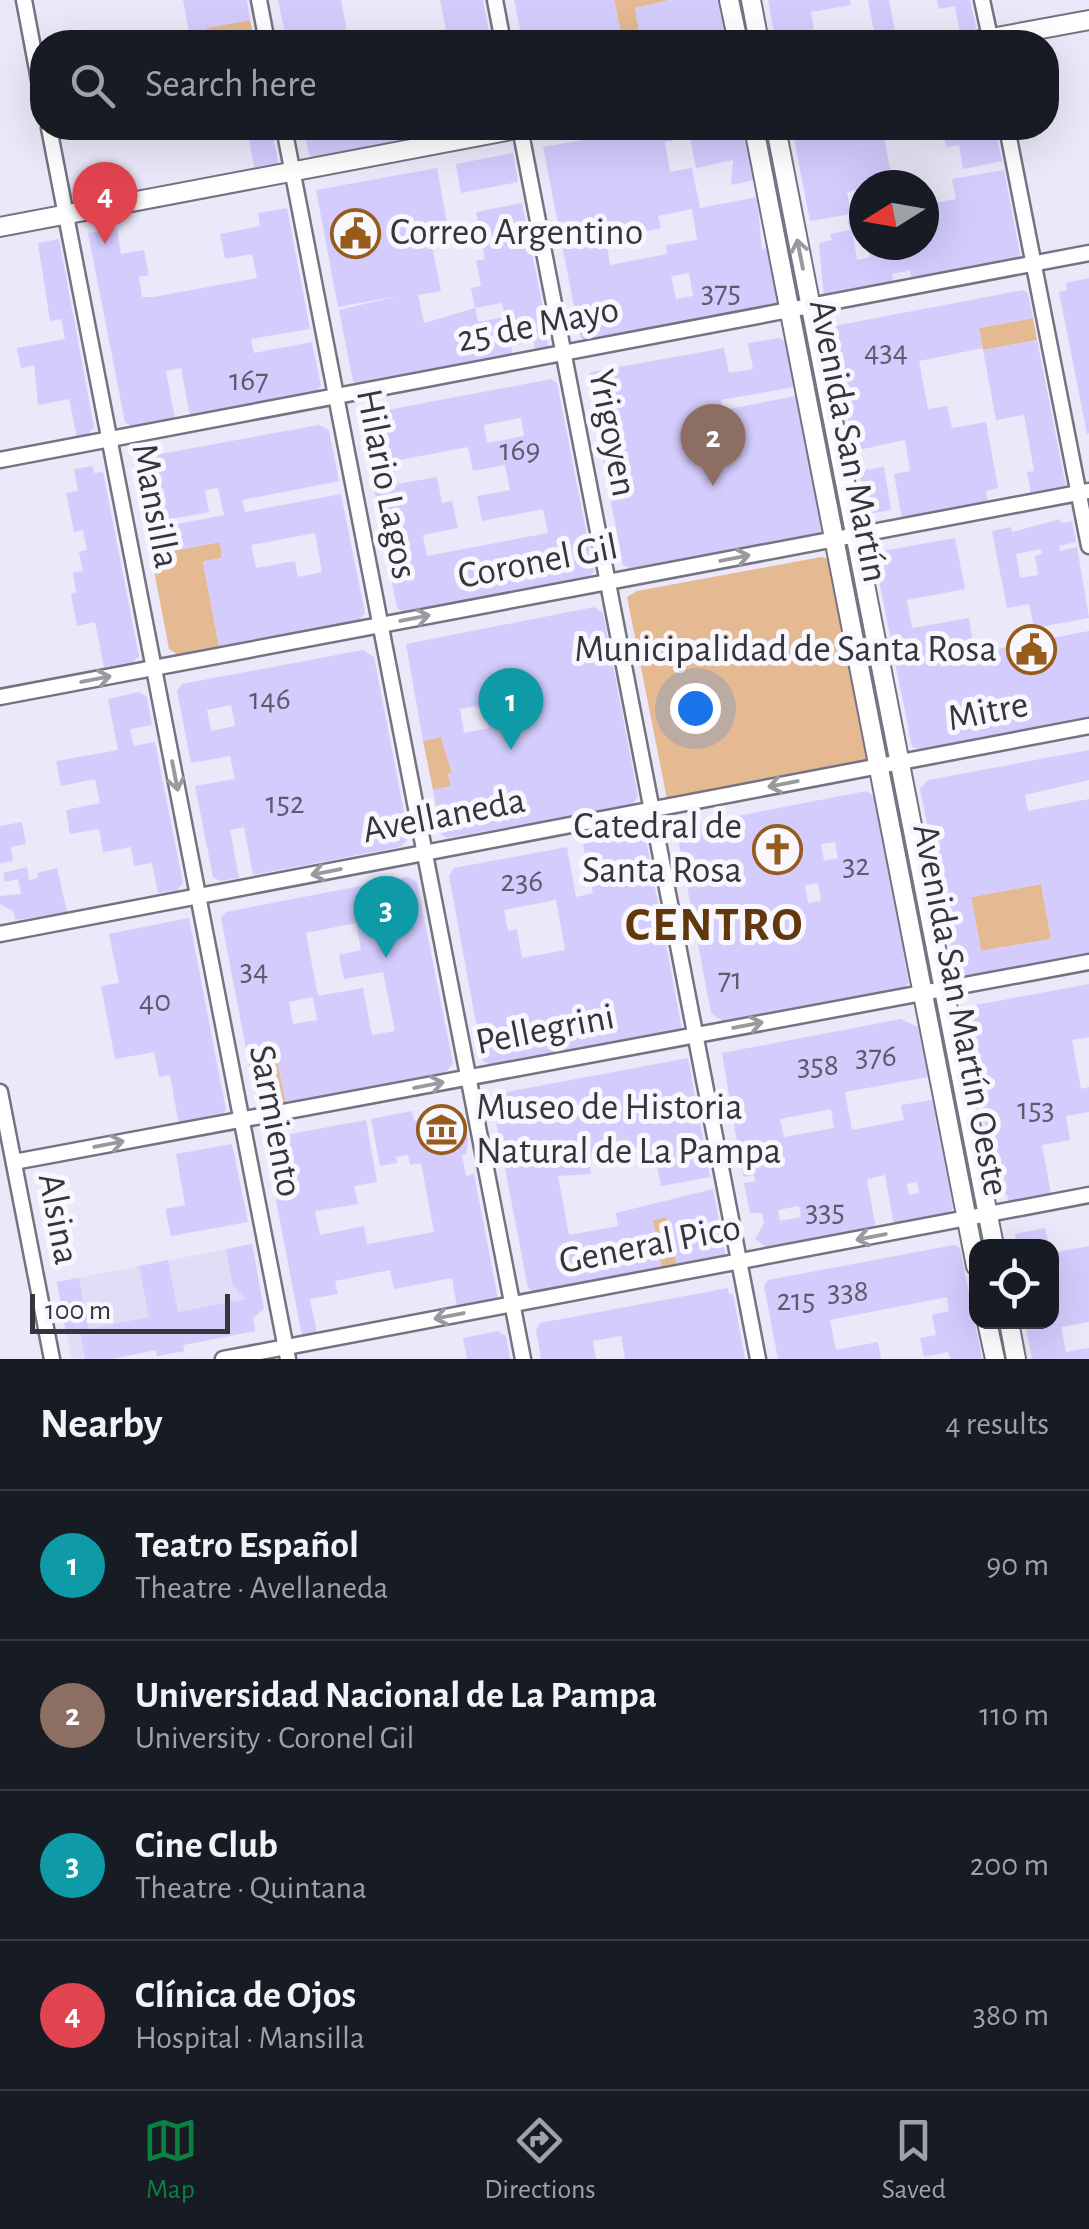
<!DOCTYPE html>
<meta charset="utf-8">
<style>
:root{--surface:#171b24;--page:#242831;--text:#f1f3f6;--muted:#9ea1a6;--line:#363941;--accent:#0b8043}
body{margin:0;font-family:"Alegreya Sans",sans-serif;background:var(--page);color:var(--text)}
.controls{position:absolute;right:30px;bottom:30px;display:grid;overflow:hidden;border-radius:20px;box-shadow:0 10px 40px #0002}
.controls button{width:90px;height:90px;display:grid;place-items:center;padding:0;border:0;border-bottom:2px solid var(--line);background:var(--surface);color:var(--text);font:50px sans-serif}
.compass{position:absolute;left:849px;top:170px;width:90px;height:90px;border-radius:50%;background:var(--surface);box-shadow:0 10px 40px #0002;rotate:259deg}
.scale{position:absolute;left:30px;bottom:25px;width:200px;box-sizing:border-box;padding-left:10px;border:5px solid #36353c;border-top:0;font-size:28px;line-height:35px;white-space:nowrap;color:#36353c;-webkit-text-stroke:8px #f8f7fe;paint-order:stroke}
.you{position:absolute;left:695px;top:708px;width:35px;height:35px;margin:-25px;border:8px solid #fff;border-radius:50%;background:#1a73e8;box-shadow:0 0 0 15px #1a73e833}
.badge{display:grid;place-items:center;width:65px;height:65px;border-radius:50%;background:var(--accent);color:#fff;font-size:32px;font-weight:700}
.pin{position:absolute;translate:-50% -82px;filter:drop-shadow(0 2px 5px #0008)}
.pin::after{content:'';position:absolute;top:52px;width:35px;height:30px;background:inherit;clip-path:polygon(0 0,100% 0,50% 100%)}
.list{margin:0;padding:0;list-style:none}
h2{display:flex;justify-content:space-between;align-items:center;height:130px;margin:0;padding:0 40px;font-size:42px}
h2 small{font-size:32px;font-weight:400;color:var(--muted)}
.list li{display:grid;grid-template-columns:65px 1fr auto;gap:30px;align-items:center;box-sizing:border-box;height:150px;padding:0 40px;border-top:2px solid var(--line)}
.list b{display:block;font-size:38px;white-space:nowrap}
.list p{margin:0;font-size:32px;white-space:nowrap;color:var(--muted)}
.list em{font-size:32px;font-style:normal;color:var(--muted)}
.icon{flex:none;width:55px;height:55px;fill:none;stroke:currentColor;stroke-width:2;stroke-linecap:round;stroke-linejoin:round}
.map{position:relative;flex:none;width:1089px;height:1359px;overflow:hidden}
.search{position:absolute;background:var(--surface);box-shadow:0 10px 40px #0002;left:30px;right:30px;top:30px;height:110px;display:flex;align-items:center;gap:25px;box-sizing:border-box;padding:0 35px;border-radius:40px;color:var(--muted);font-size:38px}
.sheet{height:730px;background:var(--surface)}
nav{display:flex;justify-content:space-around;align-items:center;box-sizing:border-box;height:140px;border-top:2px solid var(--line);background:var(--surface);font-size:28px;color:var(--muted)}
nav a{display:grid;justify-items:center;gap:5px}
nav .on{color:var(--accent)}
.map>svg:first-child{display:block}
.built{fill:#e1ddf6}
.green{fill:#e5b992}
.building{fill:#d4ccfd;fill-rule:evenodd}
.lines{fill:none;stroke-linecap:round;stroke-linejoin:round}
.minor-casing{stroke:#757382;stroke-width:19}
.major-casing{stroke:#757382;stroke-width:22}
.minor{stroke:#fff;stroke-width:14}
.major{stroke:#fff;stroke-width:18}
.oneway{stroke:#9a9a9e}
.labels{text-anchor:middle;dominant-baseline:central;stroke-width:10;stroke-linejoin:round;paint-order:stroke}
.number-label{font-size:32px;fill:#5e5b6c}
.poi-label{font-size:38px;fill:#36353c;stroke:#f8f7fe;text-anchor:start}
.street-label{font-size:38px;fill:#36353c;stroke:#f8f7fe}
.district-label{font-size:48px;font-weight:bold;letter-spacing:2.5px;fill:#61380c;stroke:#f8f7fe}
</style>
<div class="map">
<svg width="1089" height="1359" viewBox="0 0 1089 1359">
<rect width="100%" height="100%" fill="#ebe8fa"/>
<!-- built -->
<path class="built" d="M252,1244L264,1309L253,1318L255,1331L184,1345V1351L157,1356L156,1350L112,1359L71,1358L57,1282Z"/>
<!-- green -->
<g class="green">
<path d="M614,0H669V1L635,8L641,42H623Z"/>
<path d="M250,20L255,42H209L206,28Z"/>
<path d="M1033,318L1037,340L983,350L979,328Z"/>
<path d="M817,394H821L842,504L834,506Z"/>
<path d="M220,542L222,558L203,562L219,646L177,654L169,649L151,555Z"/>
<path d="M821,557L830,559L870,756L867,763L667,799L627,597L637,591Z"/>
<path d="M441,737L452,773L448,774L451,786L433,790L423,741Z"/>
<path d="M1041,884L1051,939L981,951L971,897Z"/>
<path d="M277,1059L286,1104L265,1108L257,1103L249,1064Z"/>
<path d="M667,1217L677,1267L662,1270L653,1220Z"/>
</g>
<!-- building -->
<g class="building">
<path d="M183,0H247L250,20L206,28L209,42H191Z"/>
<path d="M278,0H341L349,42H287Z"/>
<path d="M440,0H483L491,42H384L446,29Z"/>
<path d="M514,0H614L623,42H523Z"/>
<path d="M669,0H719L727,42H641L635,8Z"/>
<path d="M768,0H850L851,5L811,12L816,42H776Z"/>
<path d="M868,0H889L897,42H876Z"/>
<path d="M937,0H970L976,28L971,36L961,38L955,6L939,9Z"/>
<path d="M171,128H198V129L172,134Z"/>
<path d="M247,128H271L278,161L273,168L255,171Z"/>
<path d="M303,128H442L443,135L316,159L309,155Z"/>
<path d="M649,128H744L754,180L731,185L733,160L696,168L690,137L665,142L670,172L692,168L700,208L757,197L762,249L767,248L778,307L586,342L580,337L543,147ZM692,209L697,240L666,245L667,254L610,265L606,239L661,228L658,216ZM689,273L693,296L676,299L671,276Z"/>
<path d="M792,128H882L893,183L847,192L851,214L810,221Z"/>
<path d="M956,128H995L1002,161L963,169L959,145L946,147L943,130Z"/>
<path d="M513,153L518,182L461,193L456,164Z"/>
<path d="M437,168L448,228L429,231L441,291L418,295L424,323L475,308L471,288L481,286L476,261L485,259L476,212L522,203L547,328L533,342L511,346L513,356L359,385L353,381L339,310L397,296L338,307L316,190ZM502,303L505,317L478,322L475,308Z"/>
<path d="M1004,170L1021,260L912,281L910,270L892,274L894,284L824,298L819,243L832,240L830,234L850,230L848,222L863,219L864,234L853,236L857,260L870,257L867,245H924V205L956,199L952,179Z"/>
<path d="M287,208L310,329L251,339L254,353L312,342L321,386L314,393L190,416L181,368L166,371L175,419L132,427L125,422L88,233L117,228L121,254L144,250L149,275L139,277L142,297H153L257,278L252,254L225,259L220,234L260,226L258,213Z"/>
<path d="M59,239L94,427L87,436L77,438L69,399L38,405L34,365L21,368L17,348L65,339L61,319L50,321L38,243Z"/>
<path d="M1089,278V433L1087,434L1059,292L1067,290L1066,283Z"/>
<path d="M1023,290L1028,293L1033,318L979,328L983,348L919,361L928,409L947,406L952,428L986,422L998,488L986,491L988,502L902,518L894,474L910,471L905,440L854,451L831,333L834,326Z"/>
<circle cx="541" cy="344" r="7"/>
<path d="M779,338L785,341L794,387L721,400L723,410L796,396L823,534L632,569L623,565L587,377L591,372L724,348L729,373L753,369L748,343Z"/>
<path d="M1037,340L1066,487L1031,494L1027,472L1034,471L1024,415L996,420L983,350Z"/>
<path d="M551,379L557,383L594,571L589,577L403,611L397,608L361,423L366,414ZM521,418L524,436L487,443L484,425ZM468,447L473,471L505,465L510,490L477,496L482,521L543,509L548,533L427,556L423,535L458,528L452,501L442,503L437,477L398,484L394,461Z"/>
<path d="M319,425L329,430L339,481L242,500L245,512L341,494L365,613L359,620L219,646L203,561L222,558L220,542L151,555L146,530L224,515L218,488L205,490L209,512L144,524L133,465L138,458ZM315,533L322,572L298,577L295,561L256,568L251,545Z"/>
<path d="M93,466L94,473L103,472L139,656L133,662L104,667L95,622L77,626L71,594L76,592L73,573L83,571L79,552L87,550L83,530L74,532L66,493L78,491L74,469Z"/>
<path d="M884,467L891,510L867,514L859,471Z"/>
<path d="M1060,519L1061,523L1072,521L1076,542L1059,546L1060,551L1077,547L1089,618L1034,628L1029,604L1007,608L992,531L1011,527L1012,532ZM1041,549L1042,554L1035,556L1038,575L1020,578L1016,554Z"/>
<path d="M955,538L965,589L907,600L912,628L969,618L975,653L1089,631V717L921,749L912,747L875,560L882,551Z"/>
<path d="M594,607L603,613L638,796L632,805L447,838L441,834L433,790L451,786L448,773H452L441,737L423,741L406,644ZM484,705L489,728L464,733L460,709Z"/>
<path d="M363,650L374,657L409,838L400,847L253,875L244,827L230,830L239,878L220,881L213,877L195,786L235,779L230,756L191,763L177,691L182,684ZM231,705L235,726L211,731L207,710Z"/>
<path d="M139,692L147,697L152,725L130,729L134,746L155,742L183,883L177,890L158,893L152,863L134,866L131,847L103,852L99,829L70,834L66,810L100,803L95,779L61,786L56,761L118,750L108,699Z"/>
<path d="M1089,750V780L1025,795L1028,811L1089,799V953L965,977L956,971L920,789L928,780ZM1041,884L1051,939L981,951L971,897Z"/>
<path d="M866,791L874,796L909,982L904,989L724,1022L711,1013L676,828ZM835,842L838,858L824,861L821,844ZM818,883L821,901L808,903L805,885Z"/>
<path d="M22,822L26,844L11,847L13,861L0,863V826Z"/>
<path d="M637,834L646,840L682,1029L491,1065L483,1061L449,876L454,868L567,847L576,897L593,893L583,844ZM556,900L565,950L522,958L517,929L508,931L504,910Z"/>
<path d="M27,867L29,880L38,878L37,873L57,868L67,912L15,920L14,912L0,904V896L21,894L18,879L5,882L3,873Z"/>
<path d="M407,877L417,882L453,1064L444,1074L286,1104L277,1059L249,1064L221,918L226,912ZM356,923L361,950L339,955L344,979L383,972L395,1031L372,1035L363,988L318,996L306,933ZM313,997L317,1020L293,1024L289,1002Z"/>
<path d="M189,918L226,1110L220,1117L179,1125L170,1075L159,1077L154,1052L115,1059L101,986L119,983L109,934Z"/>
<path d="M1089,984V1037L1072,1040L1081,1089L1089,1087V1112L1066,1116L1070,1140L1042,1145L1051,1194L1008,1202L1007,1194L999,1195L964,1014L970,1006Z"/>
<path d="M901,1019L918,1027L928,1077L845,1092L852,1130L904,1120L901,1105L932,1100L953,1208L948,1216L894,1226L885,1175L867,1179L876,1229L770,1250L755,1239L764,1223L762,1213H750L744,1183L755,1181L754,1175L743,1177L722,1053ZM831,1109L834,1128L784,1137L780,1119ZM917,1182L919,1193L909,1195L907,1184ZM799,1206L801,1217L780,1221L778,1210Z"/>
<path d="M688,1058L710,1177L661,1186L655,1155L643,1157L642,1147L588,1157L591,1174L558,1176L569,1235L618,1226L616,1213L713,1189L726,1258L677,1267L667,1217L653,1220L662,1270L536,1293L528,1288L491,1095Z"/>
<path d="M412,1111L414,1121L462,1112L468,1140L466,1154L462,1155L466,1176L474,1174L498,1299L457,1307L452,1278L394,1289L390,1270L335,1281L338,1294L310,1299L317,1333L302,1336L265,1143L269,1138L366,1120L377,1182L354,1186L358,1204L315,1211L320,1235L364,1226L367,1244L434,1232L421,1163L410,1165L408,1155L396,1157L397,1163L380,1166L371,1119Z"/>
<path d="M232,1144L248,1222L171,1236L165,1209L185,1205L176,1154Z"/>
<path d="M1045,1228L1049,1246H1017L1015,1234Z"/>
<path d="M252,1244L264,1309L253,1318L255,1331L183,1345L184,1351L157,1356L156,1350L112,1359H85L80,1331L66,1333L57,1282L79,1278L89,1329L149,1317L139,1266L168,1260L178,1312L246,1299L233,1286L226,1249Z"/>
<path d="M954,1245L960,1248L982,1359H950L948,1352L924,1357L920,1338L936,1335L932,1315L949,1311L947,1297L830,1320L836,1350L878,1342L881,1359H778L764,1286L768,1280Z"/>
<path d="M1089,1246V1322L1061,1327L1066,1352L1089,1348V1359H1032L1025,1322H1052V1253Z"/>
<path d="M728,1288L729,1294H733L745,1359H625L621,1336L593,1341L596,1359H541L536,1330L540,1323Z"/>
<path d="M498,1331L506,1336L510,1359H467L463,1338Z"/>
</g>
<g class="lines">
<defs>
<g id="minor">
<path d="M24,0L42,96"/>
<path d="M259,0L267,42"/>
<path d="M495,0L503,42"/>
<path d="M982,0L991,42"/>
<path d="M49,128L288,1359"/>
<path d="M284,128L523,1359"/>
<path d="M520,128L758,1359"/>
<path d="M1007,128L1089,546"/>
<path d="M0,460L1089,253"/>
<path d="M0,697L1089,491"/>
<path d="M0,934L1089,726"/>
<path d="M0,1092L52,1359"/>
<path d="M14,1162L1089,962"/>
<path d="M223,1359L1089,1195"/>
</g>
<g id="major">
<path d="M729,0L738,42"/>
<path d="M751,0L759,42"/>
<path d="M970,42L1089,20"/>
<path d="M754,128L976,1266"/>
<path d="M776,128L994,1246"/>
<path d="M0,227L522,128"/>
<path d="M987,1322L995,1359"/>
<path d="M1009,1322L1016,1359"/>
</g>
</defs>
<!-- minor casing -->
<use href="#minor" class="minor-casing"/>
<!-- major casing -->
<use href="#major" class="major-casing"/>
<!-- minor -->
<use href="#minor" class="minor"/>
<!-- major -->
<use href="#major" class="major"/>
</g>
<!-- one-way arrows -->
<defs><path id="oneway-shaft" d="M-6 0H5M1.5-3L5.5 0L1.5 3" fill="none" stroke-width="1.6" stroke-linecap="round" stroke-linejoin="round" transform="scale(2.5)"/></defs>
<g class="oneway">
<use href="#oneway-shaft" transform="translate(800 254) rotate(-101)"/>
<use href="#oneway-shaft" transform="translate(735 558) rotate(-11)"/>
<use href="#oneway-shaft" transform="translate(415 618) rotate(-11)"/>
<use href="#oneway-shaft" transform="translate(96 679) rotate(-11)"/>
<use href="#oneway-shaft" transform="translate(175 776) rotate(79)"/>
<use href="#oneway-shaft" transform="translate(783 784) rotate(169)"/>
<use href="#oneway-shaft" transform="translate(326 872) rotate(169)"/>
<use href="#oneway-shaft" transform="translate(748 1025) rotate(-11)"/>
<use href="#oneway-shaft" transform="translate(429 1085) rotate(-11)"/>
<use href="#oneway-shaft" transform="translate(109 1144) rotate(-11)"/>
<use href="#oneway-shaft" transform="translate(871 1237) rotate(169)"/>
<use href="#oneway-shaft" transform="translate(449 1316) rotate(169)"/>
</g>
<!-- icons -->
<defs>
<symbol id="civic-ring" viewBox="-11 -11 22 22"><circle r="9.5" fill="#f8f7fe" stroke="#975b1c" stroke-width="1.5"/><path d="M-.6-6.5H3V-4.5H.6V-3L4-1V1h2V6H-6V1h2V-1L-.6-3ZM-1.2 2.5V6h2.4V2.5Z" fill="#975b1c"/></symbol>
<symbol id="church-ring" viewBox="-11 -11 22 22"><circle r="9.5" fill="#f8f7fe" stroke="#975b1c" stroke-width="1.5"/><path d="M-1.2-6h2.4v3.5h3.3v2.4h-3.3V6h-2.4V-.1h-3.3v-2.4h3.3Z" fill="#975b1c"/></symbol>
<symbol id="museum-ring" viewBox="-11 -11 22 22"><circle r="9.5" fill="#f8f7fe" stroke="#975b1c" stroke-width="1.5"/><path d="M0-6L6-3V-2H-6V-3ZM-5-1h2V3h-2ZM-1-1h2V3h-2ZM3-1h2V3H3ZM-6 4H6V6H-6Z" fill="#975b1c"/></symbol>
</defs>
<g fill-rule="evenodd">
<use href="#civic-ring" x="328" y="206" width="55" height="55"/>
<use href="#civic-ring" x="1004" y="622" width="55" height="55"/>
<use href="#church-ring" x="750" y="822" width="55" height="55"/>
<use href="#museum-ring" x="414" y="1102" width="55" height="55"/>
</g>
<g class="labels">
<!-- number labels -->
<g class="number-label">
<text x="721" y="292">375</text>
<text x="886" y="351">434</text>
<text x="249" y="380">167</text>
<text x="520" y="450">169</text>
<text x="270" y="699">146</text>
<text x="285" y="803">152</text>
<text x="856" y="865">32</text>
<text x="522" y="881">236</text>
<text x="254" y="970">34</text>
<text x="730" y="979">71</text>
<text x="155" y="1001">40</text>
<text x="876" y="1056">376</text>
<text x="818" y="1065">358</text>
<text x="1036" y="1109">153</text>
<text x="825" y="1211">335</text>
<text x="848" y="1291">338</text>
<text x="796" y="1300">215</text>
</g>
<!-- poi labels -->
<g class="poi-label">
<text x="390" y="233">Correo Argentino</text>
<text x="997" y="650" text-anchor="end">Municipalidad de Santa Rosa</text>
<text x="742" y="827" text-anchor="end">Catedral de<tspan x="742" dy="44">Santa Rosa</tspan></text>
<text x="476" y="1108">Museo de Historia<tspan x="476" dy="44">Natural de La Pampa</tspan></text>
</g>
<!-- street labels -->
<g class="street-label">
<text transform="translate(538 325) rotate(-11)">25 de Mayo</text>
<text transform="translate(612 433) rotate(79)">Yrigoyen</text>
<text transform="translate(848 441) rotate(79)">Avenida San Martín</text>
<text transform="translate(386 484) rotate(79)">Hilario Lagos</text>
<text transform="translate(155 506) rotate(79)">Mansilla</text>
<text transform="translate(538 562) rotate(-11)">Coronel Gil</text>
<text transform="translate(988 712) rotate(-11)">Mitre</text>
<text transform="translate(444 816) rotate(-11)">Avellaneda</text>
<text transform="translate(960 1010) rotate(79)">Avenida San Martín Oeste</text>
<text transform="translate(545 1030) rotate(-11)">Pellegrini</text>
<text transform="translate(275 1121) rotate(79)">Sarmiento</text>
<text transform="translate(58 1219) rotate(79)">Alsina</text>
<text transform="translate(650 1245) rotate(-11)">General Pico</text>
</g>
<!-- district labels -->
<g class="district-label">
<text x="715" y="926">CENTRO</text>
</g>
</g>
</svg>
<div class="controls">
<button><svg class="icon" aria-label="locate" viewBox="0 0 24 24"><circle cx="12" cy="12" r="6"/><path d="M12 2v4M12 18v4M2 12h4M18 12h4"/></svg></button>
</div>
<svg class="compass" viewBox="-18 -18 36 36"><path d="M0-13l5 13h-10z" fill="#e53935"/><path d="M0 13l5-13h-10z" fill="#9ea1a6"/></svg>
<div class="scale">100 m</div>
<div class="you"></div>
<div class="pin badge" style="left:511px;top:750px;background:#0f9aa8">1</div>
<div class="pin badge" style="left:713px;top:486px;background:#8d6e63">2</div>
<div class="pin badge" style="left:386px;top:958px;background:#0f9aa8">3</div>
<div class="pin badge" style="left:105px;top:244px;background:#e0444e">4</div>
<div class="search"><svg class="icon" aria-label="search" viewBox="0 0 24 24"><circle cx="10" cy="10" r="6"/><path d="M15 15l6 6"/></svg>Search here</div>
</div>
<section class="sheet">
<h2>Nearby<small>4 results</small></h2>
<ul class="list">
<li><span class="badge" style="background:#0f9aa8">1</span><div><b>Teatro Español</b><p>Theatre · Avellaneda</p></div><em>90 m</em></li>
<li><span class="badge" style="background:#8d6e63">2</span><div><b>Universidad Nacional de La Pampa</b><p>University · Coronel Gil</p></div><em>110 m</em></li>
<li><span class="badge" style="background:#0f9aa8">3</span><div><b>Cine Club</b><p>Theatre · Quintana</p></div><em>200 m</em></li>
<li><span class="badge" style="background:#e0444e">4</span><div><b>Clínica de Ojos</b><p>Hospital · Mansilla</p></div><em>380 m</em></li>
</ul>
</section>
<nav>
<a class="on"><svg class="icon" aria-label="map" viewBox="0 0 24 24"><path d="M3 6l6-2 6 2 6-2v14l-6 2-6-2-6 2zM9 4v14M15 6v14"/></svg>Map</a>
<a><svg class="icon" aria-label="directions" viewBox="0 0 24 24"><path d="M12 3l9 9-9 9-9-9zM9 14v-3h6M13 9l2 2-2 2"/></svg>Directions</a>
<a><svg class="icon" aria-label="saved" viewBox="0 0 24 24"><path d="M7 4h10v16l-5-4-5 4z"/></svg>Saved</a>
</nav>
